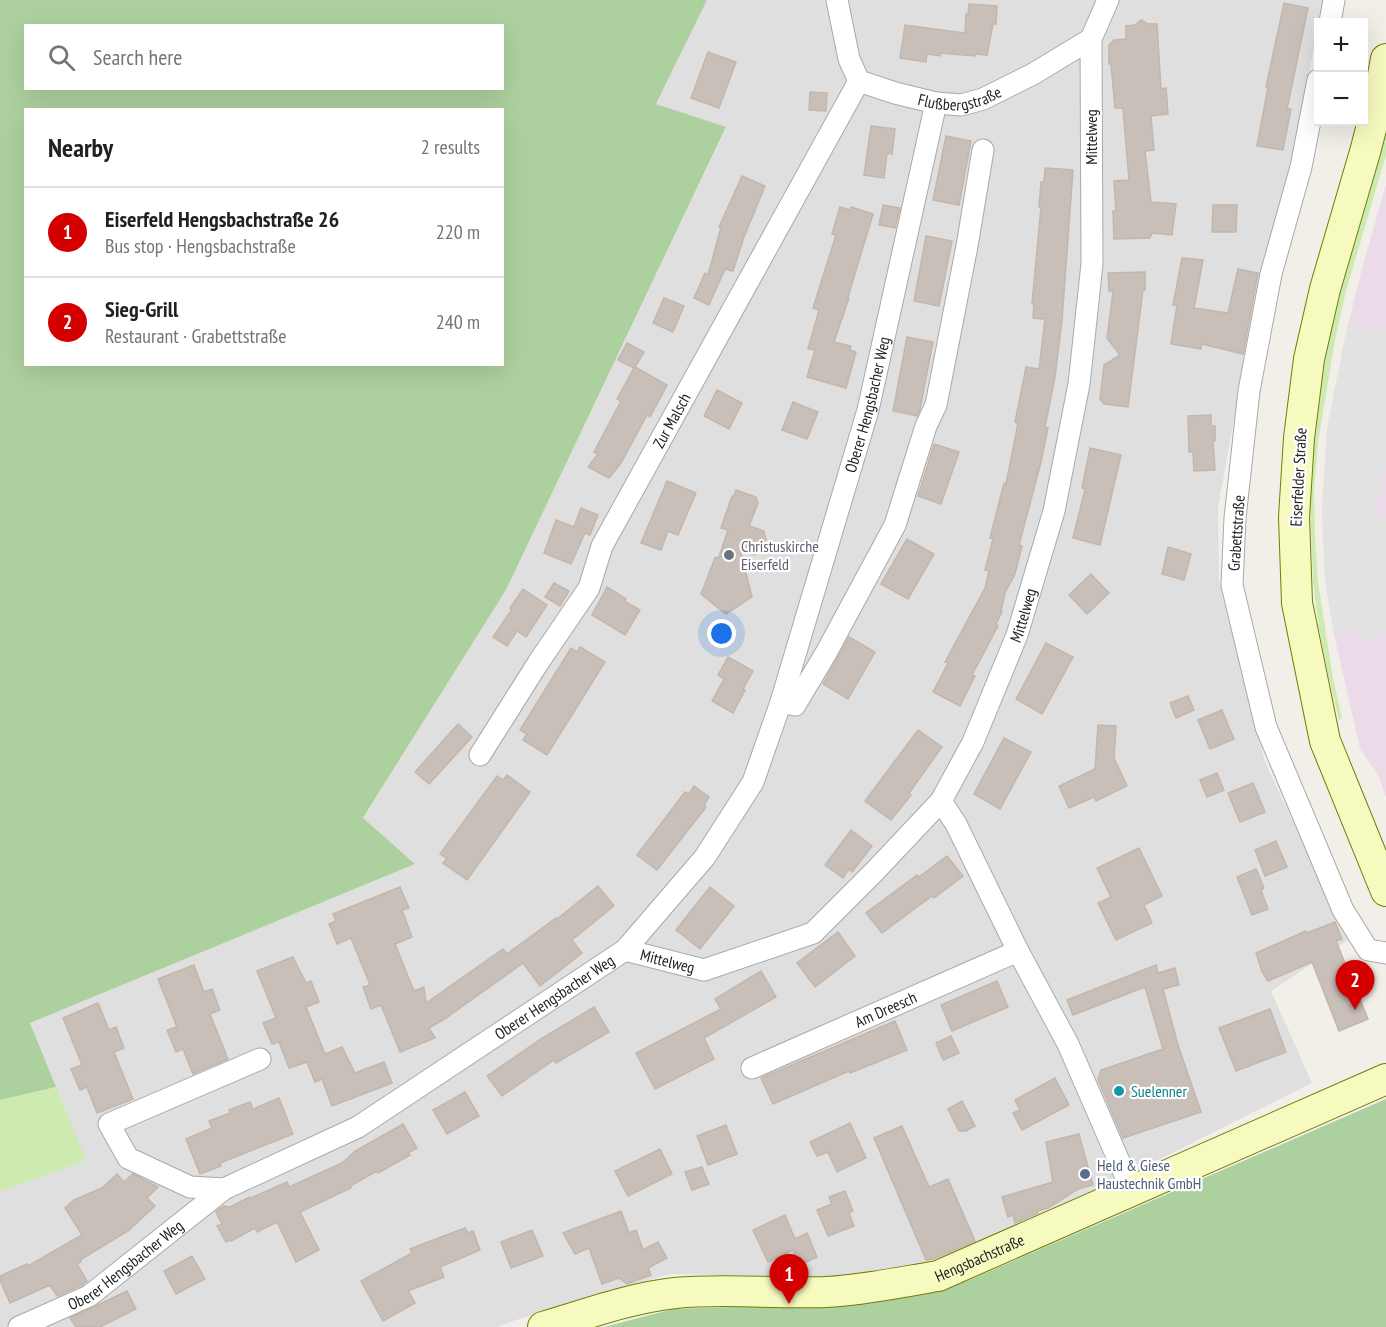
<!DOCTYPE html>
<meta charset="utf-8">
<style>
:root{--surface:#fff;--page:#f2f2f2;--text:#202124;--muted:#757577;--line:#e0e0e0;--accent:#d40000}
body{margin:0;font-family:"PT Sans Narrow",sans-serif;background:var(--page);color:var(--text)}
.controls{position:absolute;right:18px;top:18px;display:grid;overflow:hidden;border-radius:0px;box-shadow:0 6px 24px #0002}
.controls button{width:54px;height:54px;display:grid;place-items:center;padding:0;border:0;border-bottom:2px solid var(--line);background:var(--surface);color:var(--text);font:30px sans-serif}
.you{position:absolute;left:722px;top:634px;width:21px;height:21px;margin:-15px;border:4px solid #fff;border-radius:50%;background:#1a73e8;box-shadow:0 0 0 9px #1a73e833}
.badge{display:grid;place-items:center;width:39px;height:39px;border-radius:50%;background:var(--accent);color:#fff;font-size:20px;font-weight:700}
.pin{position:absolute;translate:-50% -50px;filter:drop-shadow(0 2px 3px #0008)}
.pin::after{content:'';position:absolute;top:32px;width:21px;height:18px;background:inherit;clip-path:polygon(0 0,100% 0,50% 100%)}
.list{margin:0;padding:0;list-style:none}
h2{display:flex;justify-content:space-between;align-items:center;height:78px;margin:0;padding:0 24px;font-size:26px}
h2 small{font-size:20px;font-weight:400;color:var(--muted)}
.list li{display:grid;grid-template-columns:39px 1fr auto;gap:18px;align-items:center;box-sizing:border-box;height:90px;padding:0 24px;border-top:2px solid var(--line)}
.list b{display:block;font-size:22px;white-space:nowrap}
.list p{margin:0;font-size:20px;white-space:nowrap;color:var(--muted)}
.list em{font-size:20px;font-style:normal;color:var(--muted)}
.icon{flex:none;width:33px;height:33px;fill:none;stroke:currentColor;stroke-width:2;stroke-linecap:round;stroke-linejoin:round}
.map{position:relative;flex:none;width:1386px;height:1327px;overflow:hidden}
.search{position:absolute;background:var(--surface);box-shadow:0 6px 24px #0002;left:24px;top:24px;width:480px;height:66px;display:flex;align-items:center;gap:15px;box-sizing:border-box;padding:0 21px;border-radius:0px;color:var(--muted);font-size:22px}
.panel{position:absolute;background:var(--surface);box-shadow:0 6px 24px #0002;left:24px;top:108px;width:480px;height:258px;border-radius:0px}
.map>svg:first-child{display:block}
.residential{fill:#e0dfdf}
.industrial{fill:#ebdbe8}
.grass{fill:#cdebb0}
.forest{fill:#add19e;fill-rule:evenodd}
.parking{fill:#e2e2e2}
.building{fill:#c7bfb8;stroke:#c4b6ab;stroke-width:1.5}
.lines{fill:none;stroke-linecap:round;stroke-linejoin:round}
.street-casing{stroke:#a9a9a9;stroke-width:23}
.secondary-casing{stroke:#707d05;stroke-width:32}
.street{stroke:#fff;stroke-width:21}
.secondary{stroke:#f7fabf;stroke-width:30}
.worship-dot{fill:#6b7280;stroke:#fff;stroke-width:2}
.culture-dot{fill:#0f9aa8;stroke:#fff;stroke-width:2}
.service-dot{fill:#5c6f8a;stroke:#fff;stroke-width:2}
.labels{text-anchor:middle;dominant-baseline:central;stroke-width:4.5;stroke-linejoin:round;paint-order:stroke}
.street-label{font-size:16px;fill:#222;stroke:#fff}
.worship-label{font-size:16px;fill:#5b616d;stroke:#fff;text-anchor:start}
.culture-label{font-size:16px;fill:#0d838f;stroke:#fff;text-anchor:start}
.service-label{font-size:16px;fill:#4e5e75;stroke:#fff;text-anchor:start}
</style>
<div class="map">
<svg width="1386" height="1327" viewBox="0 0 1386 1327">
<rect width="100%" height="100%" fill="#f2efe9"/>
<!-- residential -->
<path class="residential" d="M707,0H1323L1292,163L1245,360L1218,507L1219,580L1265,762L1348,940L1271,991L1312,1083L1074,1202L915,1267L840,1277L670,1274L513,1321L497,1327H0V1192L85,1160L30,1023L415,864L363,819L506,590L726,128L656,104Z"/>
<!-- industrial -->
<path class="industrial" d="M1386,185V797L1378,775L1360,749L1334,634L1325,581L1322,509L1327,429L1348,324L1363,265Z"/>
<!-- grass -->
<g class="grass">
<path d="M1386,121V155L1346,291L1335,340L1318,442L1314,489L1315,536L1318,582L1332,673L1342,719L1339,720L1328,674L1319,628L1313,581L1309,486L1321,367L1331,318Z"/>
<path d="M56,1087L86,1160L0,1192V1100Z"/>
</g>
<!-- forest -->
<g class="forest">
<path d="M0,0H707L656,104L726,127L506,590L363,818L415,864L30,1023L56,1087L0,1100ZM26,26H502V88H26ZM26,110H502V364H26Z"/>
<path d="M1386,1099V1327H604L673,1309L862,1303L967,1281Z"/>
</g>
<!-- parking -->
<path class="parking" d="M1348,324L1386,333V464L1376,514L1386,517V631L1362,642L1355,629L1348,631L1347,627L1334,634L1325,581L1322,509L1327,429Z"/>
<!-- building -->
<g class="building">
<path d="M1284,3L1308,8L1287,109H1291L1283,150L1257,146L1268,87H1266Z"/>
<path d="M969,4L997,6L996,24H993L987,55L975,54V56L940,53V56L927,54L926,62L900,58L905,25L965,33L966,14H968Z"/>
<path d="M1141,20L1148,24H1157L1161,89L1166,88L1168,114L1151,116L1154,150L1145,151L1151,202L1176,204L1172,235L1152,233L1150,238L1114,239L1113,211H1116L1114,181L1129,180L1123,108H1115L1111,64H1109V45L1114,40L1126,39V26L1135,25Z"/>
<path d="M708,52L736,62L719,108L691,98Z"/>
<path d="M810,92L827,93L826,111L809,110Z"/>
<path d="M871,126L895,129L892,154L887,153L884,178L864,175Z"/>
<path d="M946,136L971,141L959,205L933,200Z"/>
<path d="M1045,168L1073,170L1062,320L1055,377L1045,427L1048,428L1041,462L1019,545L1022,546L1015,574L1005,593L1001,611L1002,612L996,624L998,626L972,675L975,676L960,706L933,692L948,663L945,662L985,588L989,571L985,570L993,539L990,538L1004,483L1006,484L1018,423L1015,422L1026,367L1039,369L1045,319L1033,318L1034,304H1032L1041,207H1039L1041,182H1044Z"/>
<path d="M742,176L765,186L744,237L733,271L725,269L709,305L694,298L705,273L708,275L721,227H719Z"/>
<path d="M883,205L900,208L895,228L879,225Z"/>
<path d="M1213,205H1237L1236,232H1212Z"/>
<path d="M840,207L850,210L851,207L873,214L848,297L849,298L834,342L851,346L850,350L856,352L846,388L807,377L815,350L808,349L819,310L813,308L836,235L832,234Z"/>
<path d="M926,236L952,241L939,306L914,301Z"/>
<path d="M1182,258L1203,260L1194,308L1228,313L1238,269L1258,273L1243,354L1202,344L1201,349L1171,344L1177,305H1173Z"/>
<path d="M1145,272V290H1143L1128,407L1104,404L1100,399L1104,365L1120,355L1107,338L1113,291H1109L1108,273Z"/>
<path d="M664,298L684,306L673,332L653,323Z"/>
<path d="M907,337L933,342L920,409L917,416L893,411Z"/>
<path d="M627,343L644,352L635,367L667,385L650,417L647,415L621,463L609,478L588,467L598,454L594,452L621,401L617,399L634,368L618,360Z"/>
<path d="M717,390L742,403L729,429L704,416Z"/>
<path d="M793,402L818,412L807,439L782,430Z"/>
<path d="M1211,415V426H1215V441H1213L1215,470L1194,471L1193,452H1189L1188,416Z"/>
<path d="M934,444L959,452L941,504L918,496Z"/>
<path d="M1090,448L1121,455L1100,545L1073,538L1085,489L1082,488Z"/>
<path d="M667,481L696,493L678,535L668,531L661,550L641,543Z"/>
<path d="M736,490L756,497L758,503L749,526L764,531L766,540L755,555L740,549L752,597L726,614L701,594L715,558L719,557L728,530L721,528L732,496H734Z"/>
<path d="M581,508L598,515L590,535L585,533L571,564L544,553L556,520L574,527Z"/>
<path d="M907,539L934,554L908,599L881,584Z"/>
<path d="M1168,547L1191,554L1184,580L1162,574Z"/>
<path d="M1091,574L1109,593L1087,614L1069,595Z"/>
<path d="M554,583L569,591L560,606L545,597Z"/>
<path d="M607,587L626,599L624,601L640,610L625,635L592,615Z"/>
<path d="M523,589L547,605L526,637L517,631L507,646L493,637L512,609L510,608Z"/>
<path d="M849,637L875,652L848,699L823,684Z"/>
<path d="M1046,643L1073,657L1042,714L1016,699Z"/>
<path d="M580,647L605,662L547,755L523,740L527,734L520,730L571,648L577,652Z"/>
<path d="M728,657L753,671L743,689L745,690L733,713L712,701L724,679L718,675Z"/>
<path d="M1188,696L1194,710L1176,718L1170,703Z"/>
<path d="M1222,710L1234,739L1210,749L1198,720Z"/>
<path d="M458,724L472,737L429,784L415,772Z"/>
<path d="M1098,725L1116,726L1114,758L1127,786L1096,801L1094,797L1069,808L1059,786L1095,769Z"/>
<path d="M918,730L942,747L909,793L911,795L891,820L865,801Z"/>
<path d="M1004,738L1031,752L1000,809L974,794Z"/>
<path d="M1217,773L1224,790L1207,797L1200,780Z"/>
<path d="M507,775L530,792L467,880L443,863L447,858L440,854L497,776L503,780Z"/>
<path d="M1253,783L1265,812L1240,822L1228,793Z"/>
<path d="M694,786L709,797L704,805L706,807L657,870L637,855L685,792L689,794Z"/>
<path d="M851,830L872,846L852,872L849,869L843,878L825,865Z"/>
<path d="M1276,841L1287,867L1265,876L1255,850Z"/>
<path d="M1139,848L1162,896L1144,905L1152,923L1116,940L1098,903L1111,897L1097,868Z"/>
<path d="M947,856L963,876L934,898L932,896L882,933L866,913L917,875L919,877Z"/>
<path d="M1256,869L1264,888L1261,890L1268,909L1252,915L1237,877Z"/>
<path d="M598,886L614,906L572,940L582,953L540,986L523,963L446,1018L429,1028L435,1038L400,1052L381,1005L371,1009L363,987L370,985L351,938L337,944L329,924L336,921L333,914L400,887L409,908L402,910L412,937L395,944L414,991L424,987L426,1003L503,949L507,954L556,918L557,919Z"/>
<path d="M710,887L734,906L700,949L676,930Z"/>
<path d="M1335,922L1342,939L1336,941L1368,1019L1339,1031L1312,962L1268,981L1262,972L1256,953L1306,931L1307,933Z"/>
<path d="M838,932L855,956L815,987L797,963Z"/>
<path d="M293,957L306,983L311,981L319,1002L306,1007L325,1054L342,1047L355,1073L384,1062L392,1083L332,1106L322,1079L315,1082L307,1062L289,1068L279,1042L272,1044L263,1023L276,1018L257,971Z"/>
<path d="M194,965L204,992L212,989L220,1010L210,1014L228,1059L193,1074L183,1049L176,1052L167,1030L177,1027L158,979Z"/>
<path d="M1156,965L1158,973L1175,968L1179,985L1163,989L1178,1045L1201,1112L1123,1138L1098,1080L1101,1070L1163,1049L1145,987L1073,1015L1067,1000Z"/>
<path d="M761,971L776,997L704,1038L714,1059L655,1089L636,1053L721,1009L715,999Z"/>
<path d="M997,981L1008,1007L952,1031L941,1005Z"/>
<path d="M98,1003L109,1030L116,1027L124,1048L114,1052L133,1099L97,1113L87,1087L80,1090L71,1069L82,1065L63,1018Z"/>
<path d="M594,1007L609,1032L556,1063L554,1060L502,1096L487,1076L541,1039Z"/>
<path d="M1270,1009L1286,1052L1236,1071L1219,1028Z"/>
<path d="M895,1021L907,1050L850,1073L849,1071L773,1104L761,1078Z"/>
<path d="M951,1036L959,1053L943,1060L936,1043Z"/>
<path d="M1055,1078L1069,1105L1022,1130L1013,1113L1020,1110L1015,1100Z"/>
<path d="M465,1092L479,1116L447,1134L433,1110Z"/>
<path d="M279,1098L293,1134L220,1163L221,1166L200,1174L186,1139L212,1128L209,1121L230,1113L229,1110L250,1102L253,1109Z"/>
<path d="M962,1101L975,1126L966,1131H959L948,1109Z"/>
<path d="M850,1123L866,1158L837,1172L828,1152L817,1156L810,1142Z"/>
<path d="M403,1124L417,1148L408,1153L410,1155L378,1173L377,1171L350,1186L351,1188L300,1212L319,1250L296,1262L277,1222L257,1232L255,1228L231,1241L230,1240L226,1242L217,1226L222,1224L216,1212L219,1209L224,1206L230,1207L250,1197L251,1198L287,1182L289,1187L342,1163L355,1151Z"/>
<path d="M726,1125L737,1154L708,1165L697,1136Z"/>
<path d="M902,1126L929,1187L948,1179L975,1241L933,1259L926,1260L874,1138Z"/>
<path d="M1079,1134L1093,1185L1078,1189L1048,1208L1037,1211L1038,1213L1015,1223L1013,1215L1008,1217L1002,1197L1053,1182L1046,1142Z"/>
<path d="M660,1149L672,1174L628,1196L615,1171Z"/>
<path d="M702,1167L709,1184L692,1190L685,1172Z"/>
<path d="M117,1174L124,1182L133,1174L158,1187L147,1198L155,1206L128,1231L80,1260L81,1262L77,1264L87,1281L82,1285L57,1296L50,1285L10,1303L0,1280V1276L27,1264L28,1266L82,1235L65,1208L74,1200L102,1188Z"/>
<path d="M845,1191L853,1211L849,1213L854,1226L828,1236L817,1210L832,1204L829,1197Z"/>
<path d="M621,1211L629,1233L636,1230L643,1250L658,1242L667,1258L648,1268L651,1275L627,1284L619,1278L602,1284L589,1248L575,1254L563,1233Z"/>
<path d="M785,1215L795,1239L807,1233L817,1257L799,1265L793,1250L768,1262L753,1230Z"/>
<path d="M465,1228L468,1233L473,1231L480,1250L440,1267L444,1277L408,1291L415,1303L383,1321L361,1281L412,1253L410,1249Z"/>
<path d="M532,1230L543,1256L511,1268L501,1242Z"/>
<path d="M192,1256L205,1279L176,1294L164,1271Z"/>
<path d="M127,1291L136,1309L100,1327H76L70,1318Z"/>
</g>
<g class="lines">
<defs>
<g id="street">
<path id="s1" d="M837,0L849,59L859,81L895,93L936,103L961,105L983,99L1033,74L1091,39L1108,0"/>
<path d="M1330,22L1334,0"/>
<path d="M1318,80L1301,167L1271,274L1249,391L1235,518L1232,585L1266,727L1343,910L1368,950L1386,953"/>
<path d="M781,702L795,705L826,653L895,525L926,426L936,405L967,246L983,150"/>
<path id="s2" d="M480,755L538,663L589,588L602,546L859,81"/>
<path d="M941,801L956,824L1018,951L1068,1044L1132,1191"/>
<path id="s3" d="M625,950L704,970L813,933L874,872L941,801L973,742L1017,635L1054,511L1079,384L1092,264L1091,39"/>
<path id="s4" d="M752,1068L1018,951"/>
<path d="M224,1189L190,1187L128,1158L109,1124L260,1059"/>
<path id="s5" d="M19,1327L89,1296L224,1189L358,1127L625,950L705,857L753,782L781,702L868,410L936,103"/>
</g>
<g id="secondary">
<path d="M1386,59L1378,102L1365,152L1325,289L1309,359L1299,438L1294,517L1297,603L1325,741L1386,891"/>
<path id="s6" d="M543,1327C587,1314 630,1298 675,1293C725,1288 776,1294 826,1292C864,1290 901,1282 938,1276L1386,1079"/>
</g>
</defs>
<!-- street casing -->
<use href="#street" class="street-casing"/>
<!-- secondary casing -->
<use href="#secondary" class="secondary-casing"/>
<!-- street -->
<use href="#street" class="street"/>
<!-- secondary -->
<use href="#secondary" class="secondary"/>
</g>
<!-- markers -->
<circle class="worship-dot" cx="729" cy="555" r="6"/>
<circle class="culture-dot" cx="1119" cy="1091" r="6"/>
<circle class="service-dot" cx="1085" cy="1174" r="6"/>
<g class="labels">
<!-- street labels -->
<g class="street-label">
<text stroke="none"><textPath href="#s1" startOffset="189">Flußbergstraße</textPath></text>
<text transform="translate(1091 137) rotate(-90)">Mittelweg</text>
<text stroke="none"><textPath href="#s5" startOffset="1323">Oberer Hengsbacher Weg</textPath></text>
<text stroke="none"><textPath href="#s2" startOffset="387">Zur Malsch</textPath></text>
<text transform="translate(1298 477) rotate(-87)">Eiserfelder Straße</text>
<text transform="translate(1236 533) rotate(-86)">Grabettstraße</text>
<text stroke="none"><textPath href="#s3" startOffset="584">Mittelweg</textPath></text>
<text stroke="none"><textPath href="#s3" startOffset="44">Mittelweg</textPath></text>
<text stroke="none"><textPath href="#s5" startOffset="632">Oberer Hengsbacher Weg</textPath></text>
<text stroke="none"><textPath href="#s4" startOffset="146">Am Dreesch</textPath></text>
<text stroke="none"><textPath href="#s6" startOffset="446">Hengsbachstraße</textPath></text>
<text stroke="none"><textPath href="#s5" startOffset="124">Oberer Hengsbacher Weg</textPath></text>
</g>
<!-- worship labels -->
<g class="worship-label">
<text x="741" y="546">Christuskirche<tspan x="741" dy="18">Eiserfeld</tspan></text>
</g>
<!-- culture labels -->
<g class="culture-label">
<text x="1131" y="1091">Suelenner</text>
</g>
<!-- service labels -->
<g class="service-label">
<text x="1097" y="1165">Held &amp; Giese<tspan x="1097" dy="18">Haustechnik GmbH</tspan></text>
</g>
</g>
</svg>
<div class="controls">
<button>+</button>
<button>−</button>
</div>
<div class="you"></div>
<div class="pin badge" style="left:789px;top:1304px">1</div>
<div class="pin badge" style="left:1355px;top:1010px">2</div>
<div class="search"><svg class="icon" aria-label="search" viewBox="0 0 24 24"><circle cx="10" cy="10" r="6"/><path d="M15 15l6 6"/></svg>Search here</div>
<section class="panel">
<h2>Nearby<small>2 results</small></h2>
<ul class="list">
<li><span class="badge">1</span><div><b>Eiserfeld Hengsbachstraße 26</b><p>Bus stop · Hengsbachstraße</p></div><em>220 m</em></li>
<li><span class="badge">2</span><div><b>Sieg-Grill</b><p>Restaurant · Grabettstraße</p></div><em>240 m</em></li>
</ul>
</section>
</div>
